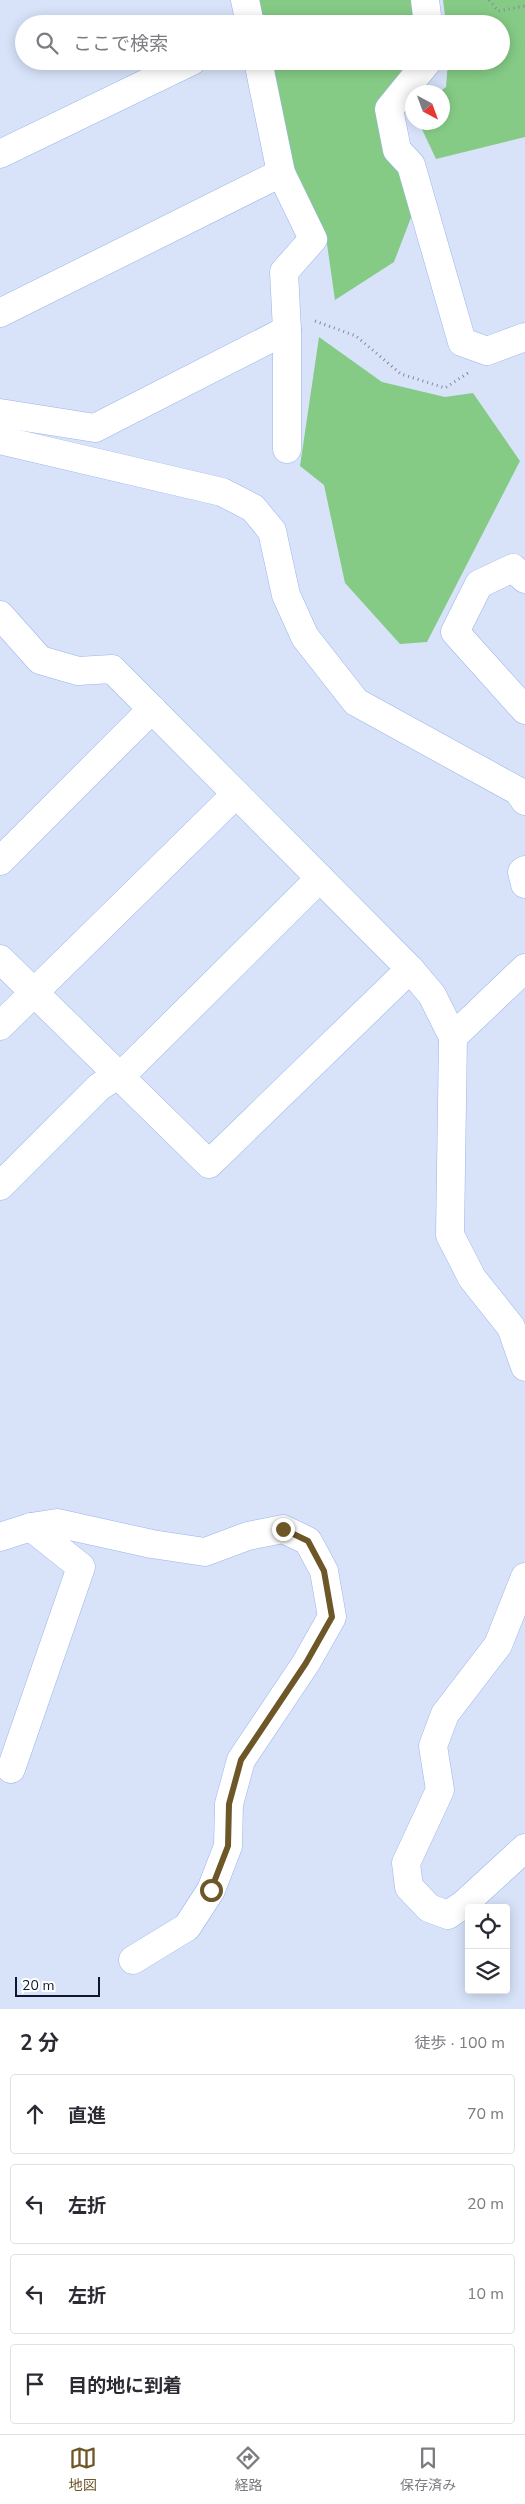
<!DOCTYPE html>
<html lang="ja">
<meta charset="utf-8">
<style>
:root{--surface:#fff;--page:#f2f2f3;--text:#2b2b33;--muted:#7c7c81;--line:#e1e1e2;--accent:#6e5727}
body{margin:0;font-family:"Nunito Sans","Noto Sans JP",sans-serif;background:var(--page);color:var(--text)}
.controls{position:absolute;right:15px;bottom:15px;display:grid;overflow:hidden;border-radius:5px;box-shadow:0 2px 12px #0003}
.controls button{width:45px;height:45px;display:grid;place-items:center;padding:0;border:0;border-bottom:1px solid var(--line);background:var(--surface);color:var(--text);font:25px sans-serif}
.compass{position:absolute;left:405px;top:85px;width:45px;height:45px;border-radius:50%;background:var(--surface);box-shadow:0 2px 12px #0003;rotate:139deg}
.scale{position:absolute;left:15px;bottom:12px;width:85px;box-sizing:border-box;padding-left:5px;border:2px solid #0e172c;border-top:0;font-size:14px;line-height:18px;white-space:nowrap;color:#0e172c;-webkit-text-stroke:4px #fff;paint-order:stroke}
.stop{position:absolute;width:15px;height:15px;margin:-11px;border:4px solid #6e5727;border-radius:50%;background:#fff}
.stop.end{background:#6e5727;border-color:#fff;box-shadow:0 1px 5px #0008}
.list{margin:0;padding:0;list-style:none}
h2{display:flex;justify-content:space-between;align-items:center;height:65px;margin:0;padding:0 20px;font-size:21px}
h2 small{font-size:16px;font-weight:400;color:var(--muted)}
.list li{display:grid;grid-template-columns:32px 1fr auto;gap:15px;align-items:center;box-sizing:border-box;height:80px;margin:0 10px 10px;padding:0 10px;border:1px solid var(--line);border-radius:5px}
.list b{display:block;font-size:19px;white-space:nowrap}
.list em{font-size:16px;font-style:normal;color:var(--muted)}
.icon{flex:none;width:28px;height:28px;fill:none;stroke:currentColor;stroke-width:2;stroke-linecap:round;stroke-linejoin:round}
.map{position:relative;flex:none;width:525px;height:2009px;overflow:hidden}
.search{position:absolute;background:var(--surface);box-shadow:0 2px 12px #0003;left:15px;right:15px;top:15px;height:55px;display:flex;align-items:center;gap:12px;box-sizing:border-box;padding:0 18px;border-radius:28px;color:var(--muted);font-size:19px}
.sheet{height:425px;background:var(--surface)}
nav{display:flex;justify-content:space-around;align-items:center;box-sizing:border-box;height:70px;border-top:1px solid var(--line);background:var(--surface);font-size:14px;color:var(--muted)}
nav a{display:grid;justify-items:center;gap:2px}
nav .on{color:var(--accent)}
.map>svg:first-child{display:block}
.green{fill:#85cb85}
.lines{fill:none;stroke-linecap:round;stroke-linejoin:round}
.minor-casing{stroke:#9ab4ec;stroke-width:29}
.path{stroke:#7f899f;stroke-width:3;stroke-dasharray:1 4;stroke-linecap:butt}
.minor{stroke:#fff;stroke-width:28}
.route{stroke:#6e5727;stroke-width:6}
</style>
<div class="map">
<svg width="525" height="2009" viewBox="0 0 525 2009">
<rect width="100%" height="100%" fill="#d8e3fa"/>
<!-- green -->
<g class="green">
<path d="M257,0H413L417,24H260Z"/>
<path d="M443,0H525V137L436,159L419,123L442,122V92H439L446,87L448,61H501V24H446Z"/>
<path d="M268,61H412L377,104L387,147L415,207L394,262L335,300L326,237L291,164Z"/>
<path d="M319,337L382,382L445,397L473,393L520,461L427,642L400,644L345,583L324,485L300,466Z"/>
</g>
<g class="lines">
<defs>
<g id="minor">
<path d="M245,0L250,24"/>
<path d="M425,0L428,24"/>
<path d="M258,61L281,173L313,239L284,272L287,330V449"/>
<path d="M428,61L389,109L397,150L411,165L462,342L487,351L525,337"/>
<path d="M0,154L192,61"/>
<path d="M0,313L281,173"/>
<path d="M0,413L95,428L287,330"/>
<path d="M0,440L222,492L253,508L272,531L286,595L305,637L356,702L518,791L525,801"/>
<path d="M525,579L513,568L479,584L455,632L525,710"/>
<path d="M0,615L40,660L78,671L112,669L410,969L432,995L453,1037"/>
<path d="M0,861L152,709"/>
<path d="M525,870L522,872L525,884"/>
<path d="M0,959L209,1164L410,969"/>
<path d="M525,968L453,1037L450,1235L472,1278L511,1327L525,1367"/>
<path d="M0,1026L236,794"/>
<path d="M0,1186L99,1087L130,1067L320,878"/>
<path d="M0,1537L31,1527L57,1523L152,1544L205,1552L248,1536L283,1529L308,1541L324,1571L332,1617L306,1663L241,1760L229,1804L228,1846L211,1890L187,1927L133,1960"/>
<path d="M525,1577L498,1645L445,1714L433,1746L440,1790L406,1863L409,1887L429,1908L448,1915L464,1904L525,1848"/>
<path d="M11,1769L81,1567L31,1527"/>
</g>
</defs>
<!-- minor casing -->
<use href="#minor" class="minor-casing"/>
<!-- path -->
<g class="path">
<path d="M489,0L498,11L525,6"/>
<path d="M315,321L356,336L401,374L445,388L468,373"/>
</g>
<!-- minor -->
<use href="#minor" class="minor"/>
</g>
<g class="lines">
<!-- route -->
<path class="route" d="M211,1890L228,1846L229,1804L241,1760L306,1663L332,1617L324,1571L308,1541L283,1529"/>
</g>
</svg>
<div class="controls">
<button><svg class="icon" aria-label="locate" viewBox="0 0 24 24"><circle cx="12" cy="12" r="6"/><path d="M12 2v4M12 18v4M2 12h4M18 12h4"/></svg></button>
<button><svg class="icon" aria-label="layers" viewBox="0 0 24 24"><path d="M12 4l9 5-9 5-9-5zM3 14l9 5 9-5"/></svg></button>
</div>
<svg class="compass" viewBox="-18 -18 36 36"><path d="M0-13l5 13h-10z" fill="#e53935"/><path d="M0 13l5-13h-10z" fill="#7c7c81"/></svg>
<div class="scale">20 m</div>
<div class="stop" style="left:211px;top:1890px"></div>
<div class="stop end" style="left:283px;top:1529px"></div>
<div class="search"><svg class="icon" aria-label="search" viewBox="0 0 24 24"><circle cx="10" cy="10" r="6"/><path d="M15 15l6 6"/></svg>ここで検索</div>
</div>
<section class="sheet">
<h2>2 分<small>徒歩 · 100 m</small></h2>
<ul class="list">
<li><svg class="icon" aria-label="ahead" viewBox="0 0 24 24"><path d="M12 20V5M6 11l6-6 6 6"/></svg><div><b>直進</b></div><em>70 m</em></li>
<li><svg class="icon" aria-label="left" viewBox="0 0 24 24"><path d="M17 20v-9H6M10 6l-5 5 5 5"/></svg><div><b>左折</b></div><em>20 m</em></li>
<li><svg class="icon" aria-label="left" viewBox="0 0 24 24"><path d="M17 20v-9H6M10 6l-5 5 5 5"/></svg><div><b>左折</b></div><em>10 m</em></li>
<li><svg class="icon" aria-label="arrive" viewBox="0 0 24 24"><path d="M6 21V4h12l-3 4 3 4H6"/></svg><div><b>目的地に到着</b></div></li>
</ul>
</section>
<nav>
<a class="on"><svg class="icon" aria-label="map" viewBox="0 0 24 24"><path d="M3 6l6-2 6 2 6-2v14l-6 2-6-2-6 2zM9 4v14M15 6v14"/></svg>地図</a>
<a><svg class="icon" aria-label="directions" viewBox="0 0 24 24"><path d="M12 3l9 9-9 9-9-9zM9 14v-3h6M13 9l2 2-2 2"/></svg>経路</a>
<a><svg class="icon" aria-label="saved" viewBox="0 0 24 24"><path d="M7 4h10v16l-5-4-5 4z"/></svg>保存済み</a>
</nav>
